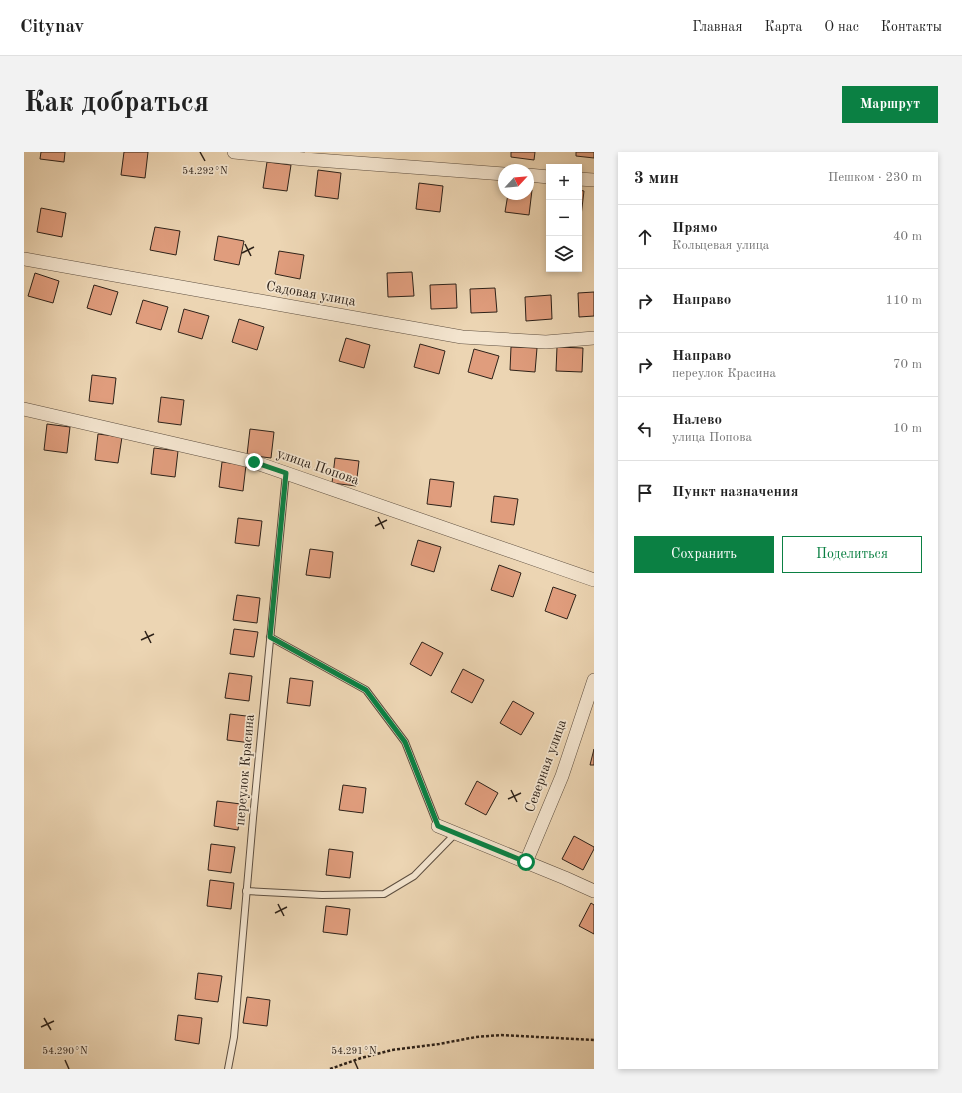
<!DOCTYPE html>
<html lang="ru">
<meta charset="utf-8">
<style>
:root{--surface:#fff;--page:#f2f2f2;--text:#222;--muted:#767676;--line:#e0e0e0;--accent:#0b8043}
body{margin:0;font-family:"Old Standard TT",serif;background:var(--page);color:var(--text)}
.controls{position:absolute;right:12px;top:12px;display:grid;overflow:hidden;border-radius:0px;box-shadow:0 2px 6px #0003}
.controls button{width:36px;height:36px;display:grid;place-items:center;padding:0;border:0;border-bottom:1px solid var(--line);background:var(--surface);color:var(--text);font:20px sans-serif}
.compass{position:absolute;left:474px;top:12px;width:36px;height:36px;border-radius:50%;background:var(--surface);box-shadow:0 2px 6px #0003;rotate:64deg}
.stop{position:absolute;width:12px;height:12px;margin:-9px;border:3px solid #0b8043;border-radius:50%;background:#fff}
.stop.end{background:#0b8043;border-color:#fff;box-shadow:0 1px 4px #0008}
.list{margin:0;padding:0;list-style:none}
h2{display:flex;justify-content:space-between;align-items:center;height:52px;margin:0;padding:0 16px;font-size:17px}
h2 small{font-size:13px;font-weight:400;color:var(--muted)}
.list li{display:grid;grid-template-columns:26px 1fr auto;gap:12px;align-items:center;box-sizing:border-box;height:64px;padding:0 16px;border-top:1px solid var(--line)}
.list b{display:block;font-size:15px;white-space:nowrap}
.list p{margin:0;font-size:13px;white-space:nowrap;color:var(--muted)}
.list em{font-size:13px;font-style:normal;color:var(--muted)}
.actions{display:flex;gap:8px;padding:12px 16px}
.actions a{flex:1;padding:9px 0;border:1px solid var(--accent);border-radius:0px;text-align:center;font-size:14px;color:var(--accent)}
.actions .main{background:var(--accent);color:#fff}
.icon{flex:none;width:22px;height:22px;fill:none;stroke:currentColor;stroke-width:2;stroke-linecap:round;stroke-linejoin:round}
.map{position:relative;flex:none;width:570px;height:917px;overflow:hidden;border-radius:0px}
header{display:flex;align-items:center;gap:24px;box-sizing:border-box;height:56px;padding:0 20px;background:var(--surface);border-bottom:1px solid var(--line)}
header strong{font-size:19px}
nav{display:flex;gap:22px;margin-inline-start:auto;font-size:14px}
.intro{display:flex;align-items:center;justify-content:space-between;box-sizing:border-box;height:96px;padding:0 24px}
h1{margin:0;font-size:28px}
.button{padding:10px 18px;border-radius:0px;background:var(--accent);color:#fff;font-size:14px;font-weight:700}
main{display:flex;gap:24px;padding:0 24px}
aside{flex:1;background:var(--surface);border-radius:0px;box-shadow:0 2px 6px #0003}
.map>svg:first-child{display:block}
.building{fill:#e09d7d;stroke:#2e2219}
.lines{fill:none;stroke-linecap:round;stroke-linejoin:round}
.service-casing{stroke:#5e4f40;stroke-width:8}
.minor-casing{stroke:#5e4f40;stroke-width:14}
.path{stroke:#2e2219;stroke-width:2.5;stroke-dasharray:3 2;stroke-linecap:butt}
.service{stroke:#f3e4ce;stroke-width:6}
.minor{stroke:#f3e4ce;stroke-width:13}
.route{stroke:#0b8043;stroke-width:5}
.ticks{fill:none;stroke:#2e2219;stroke-width:1.5}
.labels{text-anchor:middle;dominant-baseline:central;stroke-width:3.5;stroke-linejoin:round;paint-order:stroke}
.street-label{font-size:14px;fill:#2e2219;stroke:#f3e4ce}
.ticks-label{font-size:10px;text-anchor:middle;fill:#2e2219;stroke:#f3e4ce;stroke-width:3.5;stroke-linejoin:round;paint-order:stroke}
</style>
<header>
<strong>Citynav</strong>
<nav><a>Главная</a><a>Карта</a><a>О нас</a><a>Контакты</a></nav>
</header>
<div class="intro"><h1>Как добраться</h1><a class="button">Маршрут</a></div>
<main>
<div class="map">
<svg width="570" height="917" viewBox="0 0 570 917">
<rect width="100%" height="100%" fill="#ecd5b3"/>
<filter id="stains"><feTurbulence type="fractalNoise" baseFrequency=".005" numOctaves="4"/><feColorMatrix values="0 0 0 0 .2 0 0 0 0 .09 0 0 0 0 .02 0 0 0 .5 -.17"/></filter>
<radialGradient id="worn" r=".72"><stop offset=".6" stop-color="#630" stop-opacity="0"/><stop offset="1" stop-color="#630" stop-opacity=".3"/></radialGradient>
<!-- building -->
<g class="building">
<path d="M17,0H41L40,10L16,7Z"/>
<path d="M100,0H124L121,26L97,23Z"/>
<path d="M487,0H511L510,8L487,5Z"/>
<path d="M552,0H570V6L552,4Z"/>
<path d="M243,10L267,13L263,39L239,36Z"/>
<path d="M294,18L317,21L314,47L291,44Z"/>
<path d="M395,31L419,34L416,60L392,57Z"/>
<path d="M504,37L508,38L505,63L481,60L484,42H504Z"/>
<path d="M555,38L560,39L557,64H555Z"/>
<path d="M17,56L42,61L38,85L13,80Z"/>
<path d="M131,75L156,79L152,103L126,98Z"/>
<path d="M194,84L220,89L215,113L190,108Z"/>
<path d="M255,99L280,103L276,127L251,122Z"/>
<path d="M388,120L390,144L364,145L363,121Z"/>
<path d="M11,121L35,129L29,151L4,144Z"/>
<path d="M432,132L433,156L407,157L406,133Z"/>
<path d="M70,133L94,140L87,163L63,156Z"/>
<path d="M471,136L473,160L447,161L446,137Z"/>
<path d="M570,140V164L555,165L554,141Z"/>
<path d="M527,143L528,167L502,169L501,145Z"/>
<path d="M119,148L144,155L137,178L112,171Z"/>
<path d="M160,157L185,164L178,187L154,180Z"/>
<path d="M215,167L240,175L233,198L208,190Z"/>
<path d="M322,186L346,193L340,216L315,209Z"/>
<path d="M396,192L421,199L415,222L390,215Z"/>
<path d="M487,195L513,196L511,220L486,218Z"/>
<path d="M533,195L559,196L558,220L532,219Z"/>
<path d="M450,197L475,204L468,227L444,220Z"/>
<path d="M68,223L92,226L89,252L65,249Z"/>
<path d="M137,245L160,248L157,273L134,270Z"/>
<path d="M23,272L46,275L43,301L20,298Z"/>
<path d="M226,277L250,280L247,306L223,303Z"/>
<path d="M74,282L98,285L94,311L71,308Z"/>
<path d="M130,296L154,299L151,325L127,322Z"/>
<path d="M311,306L335,309L332,334L308,331Z"/>
<path d="M198,310L222,313L219,339L195,335Z"/>
<path d="M406,327L430,330L427,355L403,352Z"/>
<path d="M470,344L494,347L490,373L467,370Z"/>
<path d="M214,366L238,369L235,394L211,391Z"/>
<path d="M394,388L417,395L410,420L387,413Z"/>
<path d="M286,397L309,400L306,426L282,423Z"/>
<path d="M475,413L497,421L489,445L467,438Z"/>
<path d="M529,435L552,443L543,467L521,459Z"/>
<path d="M213,443L236,446L233,471L209,468Z"/>
<path d="M210,477L234,480L230,505L206,502Z"/>
<path d="M398,490L419,501L407,524L386,512Z"/>
<path d="M439,517L460,528L448,551L427,540Z"/>
<path d="M205,521L228,524L225,549L201,546Z"/>
<path d="M266,526L289,529L286,554L263,551Z"/>
<path d="M489,549L510,561L497,583L476,571Z"/>
<path d="M206,562L230,565L227,591L203,588Z"/>
<path d="M570,597V613H566Z"/>
<path d="M453,629L474,641L462,663L441,652Z"/>
<path d="M319,633L342,636L339,661L315,658Z"/>
<path d="M193,649L217,652L214,678L190,674Z"/>
<path d="M550,684L570,695V697L559,718L538,707Z"/>
<path d="M187,692L211,695L207,721L184,718Z"/>
<path d="M305,697L329,700L326,726L302,723Z"/>
<path d="M186,728L210,731L207,757L183,754Z"/>
<path d="M567,751L570,753V782L555,774Z"/>
<path d="M302,754L326,757L323,783L299,780Z"/>
<path d="M174,821L198,824L194,850L171,847Z"/>
<path d="M223,845L246,848L243,874L219,871Z"/>
<path d="M154,863L178,866L175,892L151,888Z"/>
</g>
<g class="lines">
<defs>
<g id="service">
<path d="M246,485L342,538L381,590L414,674"/>
<path d="M222,739L298,743L360,742L390,724L432,681"/>
<path d="M204,917L210,885L229,666L262,321"/>
</g>
<g id="minor">
<path d="M210,0L280,7L480,22"/>
<path d="M504,23L525,25"/>
<path d="M555,27L570,28"/>
<path d="M0,107L438,185L522,190L570,186"/>
<path d="M0,257L230,310L570,428"/>
<path d="M414,674L541,726L570,739"/>
<path d="M502,710L538,624L570,528"/>
</g>
</defs>
<!-- service casing -->
<use href="#service" class="service-casing"/>
<!-- minor casing -->
<use href="#minor" class="minor-casing"/>
<!-- path -->
<path class="path" d="M306,917L337,906L368,898L415,892L452,885L477,883L570,888"/>
<!-- service -->
<use href="#service" class="service"/>
<!-- minor -->
<use href="#minor" class="minor"/>
</g>
<g class="lines">
<!-- route -->
<path class="route" d="M230,310L262,321L246,485L342,538L381,590L414,674L502,710"/>
</g>
<!-- ticks -->
<path class="ticks" d="M176,0L181,9M221,92L227,104M218,101L230,95M354,365L360,377M351,374L363,368M121,479L127,491M117,488L130,482M487,638L493,650M484,647L497,641M254,752L260,764M251,761L263,755M20,866L27,878M17,875L30,869M41,908L45,917M330,908L334,917"/>
<g class="labels">
<!-- street labels -->
<g class="street-label">
<text transform="translate(287 142) rotate(10)">Садовая улица</text>
<text transform="translate(294 315) rotate(19)">улица Попова</text>
<text transform="translate(522 614) rotate(-70)">Северная улица</text>
<text transform="translate(221 618) rotate(-85)">переулок Красина</text>
</g>
</g>
<g class="ticks-label">
<text x="181" y="22">54.292°N</text>
<text x="41" y="902">54.290°N</text>
<text x="330" y="902">54.291°N</text>
</g>
<rect width="100%" height="100%" filter="url(#stains)"/>
<rect width="100%" height="100%" fill="url(#worn)"/>
</svg>
<div class="controls">
<button>+</button>
<button>−</button>
<button><svg class="icon" aria-label="layers" viewBox="0 0 24 24"><path d="M12 4l9 5-9 5-9-5zM3 14l9 5 9-5"/></svg></button>
</div>
<svg class="compass" viewBox="-18 -18 36 36"><path d="M0-13l5 13h-10z" fill="#e53935"/><path d="M0 13l5-13h-10z" fill="#767676"/></svg>
<div class="stop" style="left:502px;top:710px"></div>
<div class="stop end" style="left:230px;top:310px"></div>
</div>
<aside>
<h2>3 мин<small>Пешком · 230 m</small></h2>
<ul class="list">
<li><svg class="icon" aria-label="ahead" viewBox="0 0 24 24"><path d="M12 20V5M6 11l6-6 6 6"/></svg><div><b>Прямо</b><p>Кольцевая улица</p></div><em>40 m</em></li>
<li><svg class="icon" aria-label="right" viewBox="0 0 24 24"><path d="M7 20v-9h11M14 6l5 5-5 5"/></svg><div><b>Направо</b></div><em>110 m</em></li>
<li><svg class="icon" aria-label="right" viewBox="0 0 24 24"><path d="M7 20v-9h11M14 6l5 5-5 5"/></svg><div><b>Направо</b><p>переулок Красина</p></div><em>70 m</em></li>
<li><svg class="icon" aria-label="left" viewBox="0 0 24 24"><path d="M17 20v-9H6M10 6l-5 5 5 5"/></svg><div><b>Налево</b><p>улица Попова</p></div><em>10 m</em></li>
<li><svg class="icon" aria-label="arrive" viewBox="0 0 24 24"><path d="M6 21V4h12l-3 4 3 4H6"/></svg><div><b>Пункт назначения</b></div></li>
</ul>
<div class="actions"><a class="main">Сохранить</a><a>Поделиться</a></div>
</aside>
</main>
